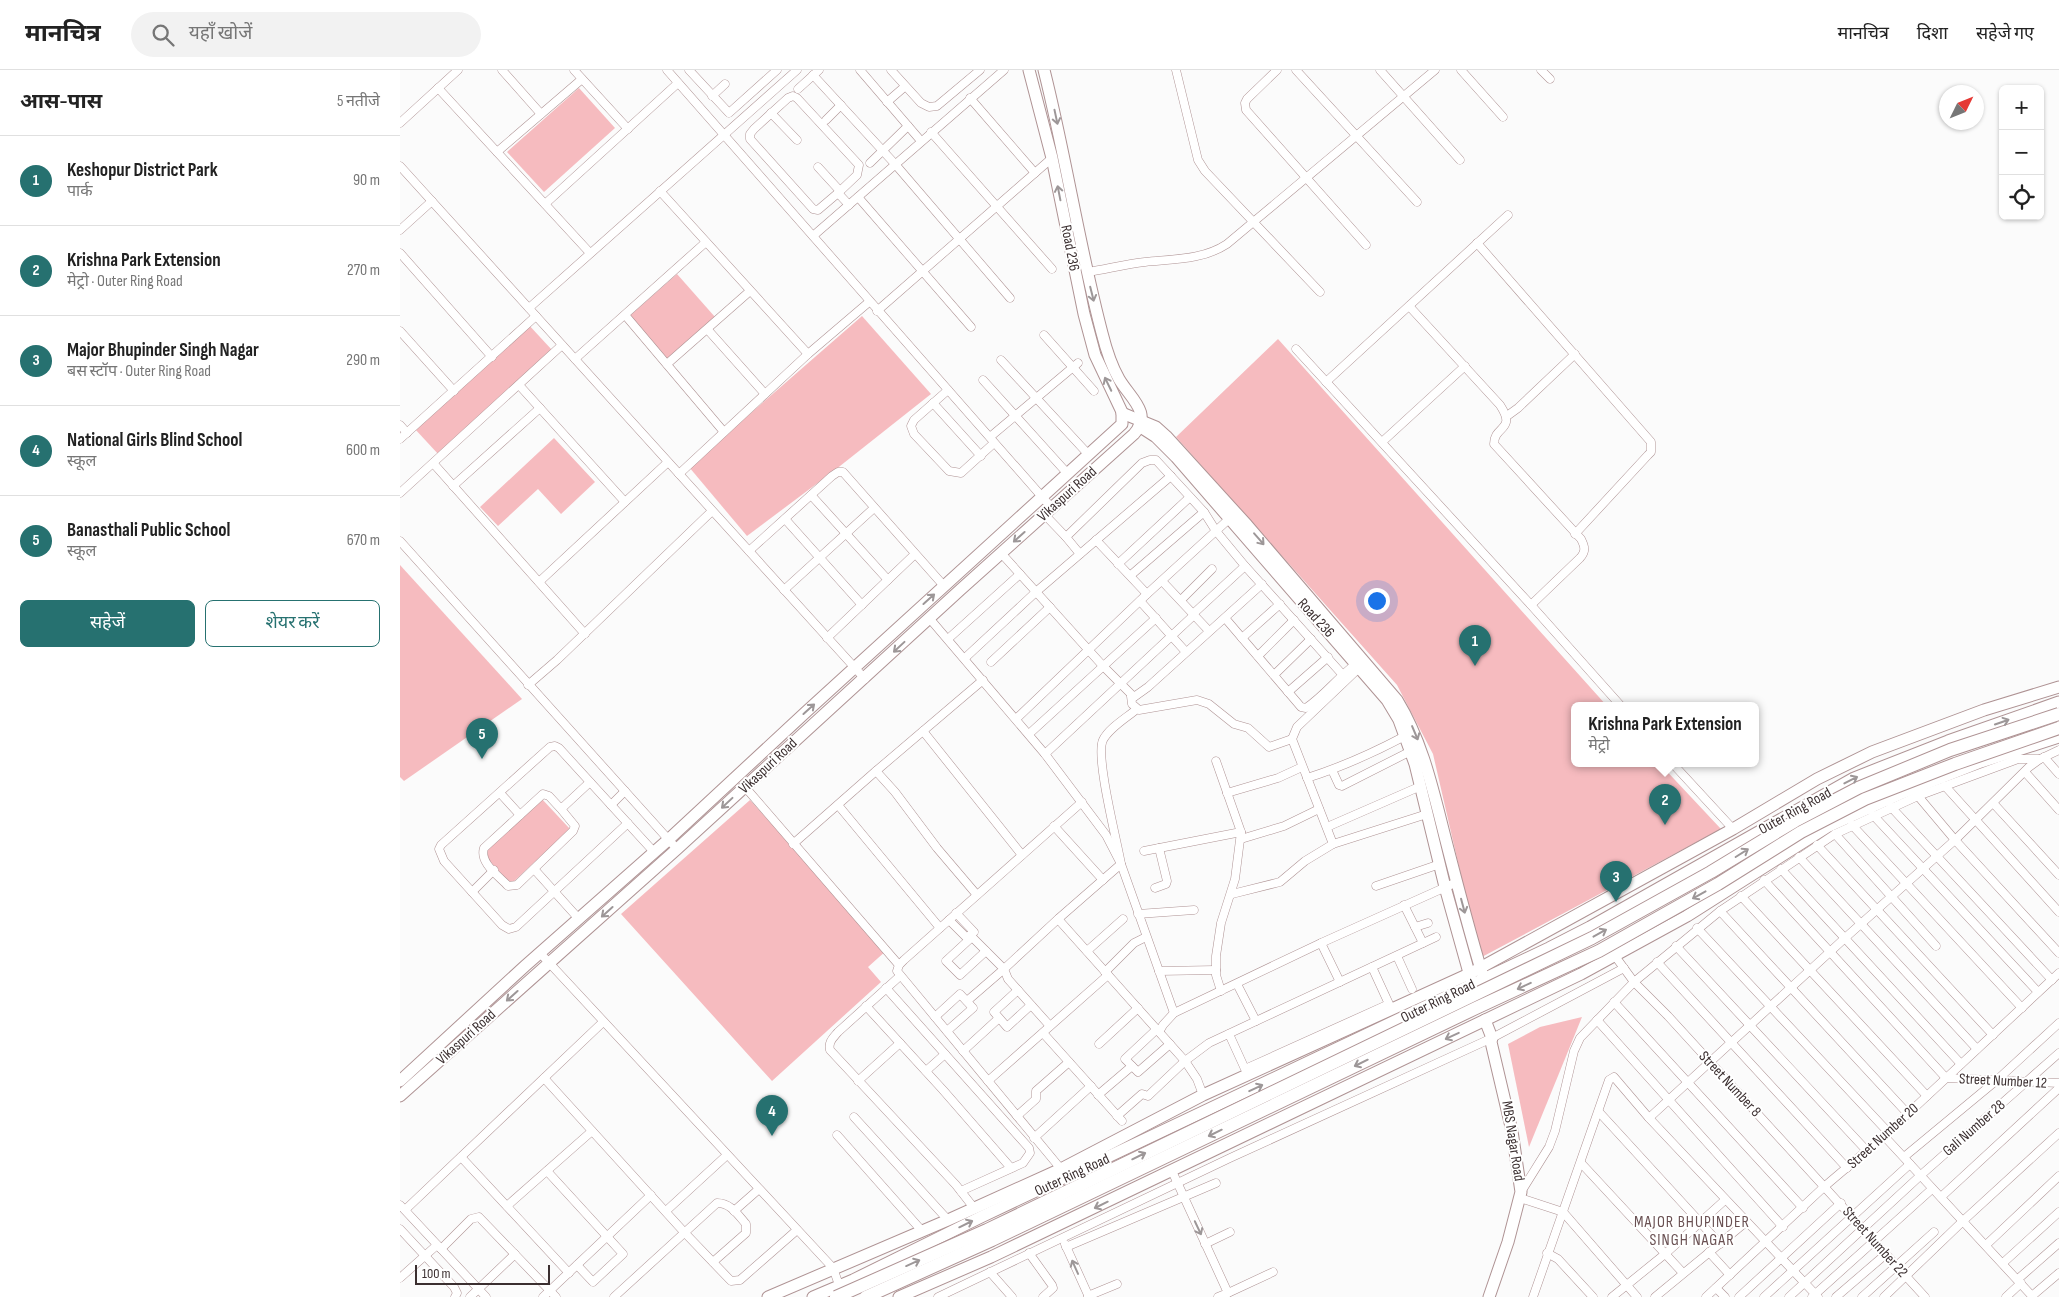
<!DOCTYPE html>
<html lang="hi">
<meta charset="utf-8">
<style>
:root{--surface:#fff;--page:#f2f2f2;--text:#222;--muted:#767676;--line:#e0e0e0;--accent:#267170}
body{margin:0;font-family:"Sofia Sans Condensed","Noto Sans Devanagari",sans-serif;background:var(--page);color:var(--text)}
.controls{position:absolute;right:15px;top:15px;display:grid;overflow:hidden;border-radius:8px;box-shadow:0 1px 4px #0004}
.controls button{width:45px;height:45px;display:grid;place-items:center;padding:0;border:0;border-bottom:1px solid var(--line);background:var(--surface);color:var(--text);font:25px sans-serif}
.compass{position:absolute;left:1539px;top:15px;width:45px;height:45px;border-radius:50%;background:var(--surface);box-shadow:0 1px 4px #0004;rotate:47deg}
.scale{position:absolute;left:15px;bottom:12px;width:135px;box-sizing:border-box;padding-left:5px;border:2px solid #3b2f30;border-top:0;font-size:14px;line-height:18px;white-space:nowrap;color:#3b2f30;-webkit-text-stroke:4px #fff;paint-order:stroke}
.you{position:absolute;left:976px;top:530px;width:18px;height:18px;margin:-12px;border:4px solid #fff;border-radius:50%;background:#1a73e8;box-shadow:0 0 0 8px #1a73e833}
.badge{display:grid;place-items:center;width:32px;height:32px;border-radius:50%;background:var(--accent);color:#fff;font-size:16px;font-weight:700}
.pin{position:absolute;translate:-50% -41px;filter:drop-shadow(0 1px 2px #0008)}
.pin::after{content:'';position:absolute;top:26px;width:18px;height:15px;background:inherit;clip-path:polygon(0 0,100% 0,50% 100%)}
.popup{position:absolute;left:1171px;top:632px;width:188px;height:65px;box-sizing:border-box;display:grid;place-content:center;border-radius:8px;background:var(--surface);filter:drop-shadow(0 1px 4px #0005);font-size:16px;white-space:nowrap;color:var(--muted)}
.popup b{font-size:19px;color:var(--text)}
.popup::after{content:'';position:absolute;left:50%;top:100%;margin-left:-10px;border:10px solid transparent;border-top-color:var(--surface)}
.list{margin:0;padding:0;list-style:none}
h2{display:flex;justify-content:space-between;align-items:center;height:65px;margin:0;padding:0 20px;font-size:21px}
h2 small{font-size:16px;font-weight:400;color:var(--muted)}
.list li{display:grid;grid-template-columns:32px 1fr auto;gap:15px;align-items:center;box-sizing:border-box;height:90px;padding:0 20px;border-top:1px solid var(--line)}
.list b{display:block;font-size:19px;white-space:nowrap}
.list p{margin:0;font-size:16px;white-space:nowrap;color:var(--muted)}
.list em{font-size:16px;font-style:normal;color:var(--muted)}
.actions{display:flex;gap:10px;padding:15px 20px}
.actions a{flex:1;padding:11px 0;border:1px solid var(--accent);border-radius:8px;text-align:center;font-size:18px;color:var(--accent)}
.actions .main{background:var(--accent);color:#fff}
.icon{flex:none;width:28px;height:28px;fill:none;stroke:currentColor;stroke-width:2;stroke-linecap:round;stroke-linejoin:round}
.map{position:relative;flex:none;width:1659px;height:1227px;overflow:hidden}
header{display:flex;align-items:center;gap:30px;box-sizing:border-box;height:70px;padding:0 25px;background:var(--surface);border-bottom:1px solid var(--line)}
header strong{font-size:24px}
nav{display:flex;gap:28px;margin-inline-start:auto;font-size:18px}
.search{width:350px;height:45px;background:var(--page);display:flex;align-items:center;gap:12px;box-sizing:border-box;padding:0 18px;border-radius:28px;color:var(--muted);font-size:19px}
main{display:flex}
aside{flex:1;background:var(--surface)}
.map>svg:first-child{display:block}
.green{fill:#f6bbbf}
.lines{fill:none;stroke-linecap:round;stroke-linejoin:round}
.street-casing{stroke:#af9394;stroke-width:9}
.secondary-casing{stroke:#af9394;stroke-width:13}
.street{stroke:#fff;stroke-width:8}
.secondary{stroke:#fff;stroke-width:11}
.primary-bridge-casing{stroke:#af9394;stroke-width:14;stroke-linecap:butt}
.primary-bridge{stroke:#fff;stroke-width:12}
.oneway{stroke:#9d9798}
.labels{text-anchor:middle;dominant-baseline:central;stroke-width:4;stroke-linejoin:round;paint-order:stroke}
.street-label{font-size:15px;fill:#3b2f30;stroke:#fff}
.neighbourhood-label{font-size:16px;letter-spacing:1px;fill:#695052;stroke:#fff}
</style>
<header>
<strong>मानचित्र</strong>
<div class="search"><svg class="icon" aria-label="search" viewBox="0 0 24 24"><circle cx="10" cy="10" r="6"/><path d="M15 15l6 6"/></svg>यहाँ खोजें</div>
<nav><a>मानचित्र</a><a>दिशा</a><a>सहेजे गए</a></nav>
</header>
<main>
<aside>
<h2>आस-पास<small>5 नतीजे</small></h2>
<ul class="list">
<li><span class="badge">1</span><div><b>Keshopur District Park</b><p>पार्क</p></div><em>90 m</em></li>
<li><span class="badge">2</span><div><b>Krishna Park Extension</b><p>मेट्रो · Outer Ring Road</p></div><em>270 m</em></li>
<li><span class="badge">3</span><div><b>Major Bhupinder Singh Nagar</b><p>बस स्टॉप · Outer Ring Road</p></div><em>290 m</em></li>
<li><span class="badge">4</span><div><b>National Girls Blind School</b><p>स्कूल</p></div><em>600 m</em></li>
<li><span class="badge">5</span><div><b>Banasthali Public School</b><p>स्कूल</p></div><em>670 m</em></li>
</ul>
<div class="actions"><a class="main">सहेजें</a><a>शेयर करें</a></div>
</aside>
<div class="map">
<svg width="1659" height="1227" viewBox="0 0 1659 1227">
<rect width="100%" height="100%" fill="#fbfbfb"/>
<!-- green -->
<g class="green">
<path d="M179,18L215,58L144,122L107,82Z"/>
<path d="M277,204L315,247L265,291L227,248Z"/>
<path d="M462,246L531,324L435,400L347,466L289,397Z"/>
<path d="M127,253L152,280L39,385L14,358Z"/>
<path d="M878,269L1207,636H1175V694H1260L1321,759L1080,888L1033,684L997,615L776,367Z"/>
<path d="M154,368L195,412L161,444L138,419L98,456L80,437Z"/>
<path d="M0,495L122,629L4,711L0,707Z"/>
<path d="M141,728L170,759L111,814L82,783Z"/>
<path d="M350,730L487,880L468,897L481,912L372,1011L221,844Z"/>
<path d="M1182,947L1129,1077L1108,974L1140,957Z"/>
</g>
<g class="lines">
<defs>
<g id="street">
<path d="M102,0L141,44"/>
<path d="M174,0L228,59"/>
<path d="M267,0L651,437"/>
<path d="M289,0L329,43L377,0"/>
<path d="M460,0L521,71"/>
<path d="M491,0L521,33L529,37L537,36L580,0"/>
<path d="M776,0L798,90L805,101L920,222"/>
<path d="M877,0L847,29L845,33L846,40L966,175"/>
<path d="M896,0L1017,132"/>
<path d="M980,0L1060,90"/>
<path d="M1061,0L1103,47"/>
<path d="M1141,0L1150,9"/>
<path d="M413,5L495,94L610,228"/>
<path d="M38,18L190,183"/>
<path d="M398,19L419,0"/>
<path d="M312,26L325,14"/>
<path d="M570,28L635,103"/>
<path d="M487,32L502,19"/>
<path d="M371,43L397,70"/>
<path d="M426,50L441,35"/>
<path d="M0,53L58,0"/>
<path d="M531,62L652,199"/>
<path d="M97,82L182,9"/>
<path d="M470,93L508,56"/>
<path d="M0,96L465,609"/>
<path d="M418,97L440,121"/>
<path d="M260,121L408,284"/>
<path d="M438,123L418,140L413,139L350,69V64L354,59L388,28L393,26L397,28L459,95L457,105L438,123L449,135"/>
<path d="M458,127L571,257"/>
<path d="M145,134L278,13"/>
<path d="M0,160L32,131"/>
<path d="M413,166L604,0"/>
<path d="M1077,173L1251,372V382L1248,385L1175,464"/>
<path d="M0,183L92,287"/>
<path d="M688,202C707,199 726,194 745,192C773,189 803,190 827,174L1035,0"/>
<path d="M1009,236L1100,335C1117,361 1094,355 1094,374L1181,469C1185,477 1186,481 1180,488L1131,535"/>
<path d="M129,238L397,0"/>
<path d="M477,241L652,88"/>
<path d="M225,245L324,362"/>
<path d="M308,260L365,324"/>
<path d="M0,261L54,321"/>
<path d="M644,265L694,321"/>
<path d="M896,279L1131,535L1221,636"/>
<path d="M175,289L306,172"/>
<path d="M601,290L688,384"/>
<path d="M267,294L350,221"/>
<path d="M583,310L667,403"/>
<path d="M926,312L1108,145"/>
<path d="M119,315L225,432"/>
<path d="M548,320L514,350L511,356L514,364L549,401L561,403L594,373"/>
<path d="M533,333L581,386"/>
<path d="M1107,346L1118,338L1175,284"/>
<path d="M0,355L7,363"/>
<path d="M590,367L678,293"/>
<path d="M0,369L136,246"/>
<path d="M982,372L1065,296"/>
<path d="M33,393L185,564"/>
<path d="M279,404L408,284L469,232"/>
<path d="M53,416L140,338"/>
<path d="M0,423L162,275"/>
<path d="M411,425L488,510"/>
<path d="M644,444L666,467"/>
<path d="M385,449L462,535"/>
<path d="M696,470L747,524"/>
<path d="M0,471L277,779"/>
<path d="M349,481L432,406L438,402H443L544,516"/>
<path d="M601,483L703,596L734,627L748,617L862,514"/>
<path d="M680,484L666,467L742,393L750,390H756L804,442L816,461L845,496L942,604"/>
<path d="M718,494L790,427"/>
<path d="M731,505L804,442"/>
<path d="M762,511L809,561"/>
<path d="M139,512L268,392"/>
<path d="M384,520L474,438"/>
<path d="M781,530L812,499"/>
<path d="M740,531L786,582"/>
<path d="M793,544L845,496"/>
<path d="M825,548L901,637L906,638C925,625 938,607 957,593"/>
<path d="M530,549L645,684L706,765L721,794L774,943"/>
<path d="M427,568L515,484"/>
<path d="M842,568L880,534"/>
<path d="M548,569L620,504"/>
<path d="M858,586L894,550"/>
<path d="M565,588L637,521L771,406"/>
<path d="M591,592L650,537"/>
<path d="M874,605L911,569"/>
<path d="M128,615L157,590L312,441"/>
<path d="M888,622L928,587"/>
<path d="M731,626L732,634L739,640L797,630L809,634L834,654L848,658L869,677L892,669"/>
<path d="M616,649L747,524L829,449"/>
<path d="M523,661L622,785"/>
<path d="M629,664L756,548"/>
<path d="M645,684L794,545"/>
<path d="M1644,687L1659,704"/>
<path d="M816,691L841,762L835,809L821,853L816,886V905L821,921"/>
<path d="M1273,694L1333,759"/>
<path d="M932,700L939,715L942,716L1011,681"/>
<path d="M476,701L495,722L537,778L577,825"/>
<path d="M1625,702L1659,740"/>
<path d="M907,708C942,697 973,683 1005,666"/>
<path d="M1545,716L1659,842"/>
<path d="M345,717L499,895"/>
<path d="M100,723L120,745"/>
<path d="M827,723L878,708L902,697"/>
<path d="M1518,726L1555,770L1659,883"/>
<path d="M1594,734L1659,805"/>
<path d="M211,735L225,721"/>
<path d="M438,735L540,858"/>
<path d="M1491,737L1652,910"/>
<path d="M161,739L175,756L173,761L117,815L108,816C99,806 79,793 84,778L143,724L149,726L161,739L190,712"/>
<path d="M1473,745L1638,922"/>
<path d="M228,753L116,857L109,859L102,855L44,791L39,779L41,775L150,677L155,676L159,678L254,782"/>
<path d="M1452,755L1622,938"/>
<path d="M654,756L703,810"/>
<path d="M927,757L1021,716"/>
<path d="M1435,764L1536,876"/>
<path d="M841,769L884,756L919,739"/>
<path d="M393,774L476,701L583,610"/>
<path d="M933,774L892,669L897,657L960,597"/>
<path d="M1417,775L1593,965"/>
<path d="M744,781L841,762"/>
<path d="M1399,787L1577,979"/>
<path d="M134,799L179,849"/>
<path d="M1381,799L1561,994"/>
<path d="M1364,810L1546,1008"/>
<path d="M976,816L1040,794"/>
<path d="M755,818L766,814L767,811L759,778"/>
<path d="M72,822L94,800"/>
<path d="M832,824L880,812L905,791L933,774L1027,744"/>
<path d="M1341,826L1527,1026"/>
<path d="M1004,835L1023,873"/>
<path d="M1320,841L1508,1044"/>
<path d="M738,844L794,840"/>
<path d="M658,849L785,991L797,1009L803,1025"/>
<path d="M549,850L567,868L574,862L556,843"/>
<path d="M1015,857L1028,853"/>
<path d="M1297,858L1488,1062"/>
<path d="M572,867L546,891L560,905L586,881"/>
<path d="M921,873L940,912"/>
<path d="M1276,876L1467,1081"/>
<path d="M687,881L723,849"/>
<path d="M140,883L433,1198L439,1215"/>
<path d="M997,886L1012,919"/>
<path d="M1215,886L1234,912L1268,946L1525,1227"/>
<path d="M1257,892L1447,1098"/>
<path d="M759,901L816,900"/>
<path d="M705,902L734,873L746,867"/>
<path d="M500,906L438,962C433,968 428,972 430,980L556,1115L574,1138"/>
<path d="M837,914L856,951"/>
<path d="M486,918L629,1078L630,1083L623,1093L561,1121"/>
<path d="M618,920L594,942L607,957L631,935"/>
<path d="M567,931L604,899L570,865"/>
<path d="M1214,932L1403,1138"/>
<path d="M466,936L543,1020L611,1098"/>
<path d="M535,947L560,924L573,938L547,961"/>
<path d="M1197,950L1383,1157"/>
<path d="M650,956L608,909L604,899L658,849L721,794C717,771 695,686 703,670C709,658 726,648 737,639"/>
<path d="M757,959L725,989L738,1002L770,974"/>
<path d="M759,962L763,955L774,943L921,873L1057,812"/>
<path d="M643,963L722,1051"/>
<path d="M829,964L845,999L989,934L972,897"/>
<path d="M699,974L738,938"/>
<path d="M563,981L598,949"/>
<path d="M526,1001L545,984"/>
<path d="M144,1008L284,1162L331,1211L340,1210L397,1160"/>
<path d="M1546,1008L1659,1013"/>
<path d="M458,1011L500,973"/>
<path d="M588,1011L708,905"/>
<path d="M698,1025L732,996"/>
<path d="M1199,1042L1320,1174"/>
<path d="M617,1046L636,1029V1021L669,992"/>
<path d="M717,1046L742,1024L748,1026L785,991L809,973L1036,867"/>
<path d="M454,1047L548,1150"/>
<path d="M1249,1048L1445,868L1555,770L1629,697L1640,689L1659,680"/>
<path d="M437,1065L522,1161"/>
<path d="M1484,1066L1633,1227"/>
<path d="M634,1068L691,1016"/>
<path d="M61,1087L169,1203"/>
<path d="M1504,1087L1597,1010L1659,953"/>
<path d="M1181,1093L1283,1203"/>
<path d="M661,1099L497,901L499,895L504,890L682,732"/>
<path d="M147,1101L223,1184L193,1212L177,1195"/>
<path d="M772,1101L828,1223L818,1227"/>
<path d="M1121,1122L1149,1077L1155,1061L1174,981L1180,968L1234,912L1320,841L1435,764L1518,726L1610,692L1618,689H1640"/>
<path d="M1541,1127L1659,1018"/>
<path d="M1120,1128L1163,1142L1237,1227"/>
<path d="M0,1135L86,1227"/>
<path d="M107,1136L192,1061"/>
<path d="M5,1140L203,952"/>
<path d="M266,1141L327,1085"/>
<path d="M334,1141L359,1119"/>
<path d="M0,1159L54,1217L57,1223L55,1227"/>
<path d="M665,1174L689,1227"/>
<path d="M805,1174L830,1162"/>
<path d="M1586,1175L1659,1106"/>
<path d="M666,1177L816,1113"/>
<path d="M41,1179L71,1149L79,1147L156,1227"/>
<path d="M1309,1182L1330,1205"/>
<path d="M629,1183L652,1215L653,1218L643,1227"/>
<path d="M1147,1183L1158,1189L1193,1227"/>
<path d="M1603,1193L1659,1142"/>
<path d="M590,1202L612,1227"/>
<path d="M0,1208L37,1175"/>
<path d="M1618,1209L1659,1173"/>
<path d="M1316,1218L1325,1227"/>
<path d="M828,1223L873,1202"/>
<path d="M688,1226L717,1214"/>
<path d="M1632,1226L1659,1203"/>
<path d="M70,1227L115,1184"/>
<path d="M143,1227L251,1125"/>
<path d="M214,1227L317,1133C331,1133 338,1145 346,1154V1163L313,1192"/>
<path d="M538,1227L830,1088L1092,968L1224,898"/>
<path d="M1133,1227L1209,1010L1214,1007L1249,1048L1418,1227"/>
<path d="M1212,1227L1265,1184L1325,1130"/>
<path d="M1255,1227L1346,1152"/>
<path d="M1306,1227L1425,1116L1484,1066L1659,903"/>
<path d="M1339,1227L1441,1133"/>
<path d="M1364,1227L1510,1094"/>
<path d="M1389,1227L1521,1105L1659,983"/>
<path d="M1412,1227L1532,1119"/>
<path d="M1436,1227L1486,1184"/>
<path d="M1462,1227L1534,1162"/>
<path d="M1484,1227L1564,1150L1659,1063"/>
<path d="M1606,1227L1621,1213"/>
</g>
<g id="secondary">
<path d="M722,343L756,357L766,366L847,455L997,630C1022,671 1032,716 1044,763C1056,810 1068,857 1082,903"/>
<path d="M739,356L756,367L776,387L987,630L999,650L1015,694L1045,817L1071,910"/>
<path d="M1085,950L1092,968L1091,972L1112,1061L1121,1122L1108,1172L1089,1227"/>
<path d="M0,1011L125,896L268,770L407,641L722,354V342L695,285L684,244L652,88L629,0"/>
<path d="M0,1026L277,779L560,520L734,364C753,343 730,328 719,309C711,295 706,279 702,263C679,176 666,87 644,0"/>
<path d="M368,1227L548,1150L661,1099L803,1025L1069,904L1333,759L1417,709L1472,682L1584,640L1659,617"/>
<path d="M413,1227L453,1210L581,1147L1149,878L1190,857L1454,708L1548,671L1659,632"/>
<path d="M499,1227L591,1187L1181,904L1287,846L1427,757L1500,724L1581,692L1659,667"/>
</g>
</defs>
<!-- street casing -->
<use href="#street" class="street-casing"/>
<!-- secondary casing -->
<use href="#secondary" class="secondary-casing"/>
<!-- street -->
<use href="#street" class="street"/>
<!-- secondary -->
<use href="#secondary" class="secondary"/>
<defs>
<g id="primary-bridge">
<path d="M436,1227L587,1160L1192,868L1311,802L1395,751L1458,718L1550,680L1659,644"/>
<path d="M466,1227L592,1170L1076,938L1199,881L1318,814L1401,762L1465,729L1555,694L1659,658"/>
</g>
</defs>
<!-- primary-bridge casing -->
<use href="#primary-bridge" class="primary-bridge-casing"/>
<!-- primary-bridge -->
<use href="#primary-bridge" class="primary-bridge"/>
</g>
<!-- one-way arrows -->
<defs><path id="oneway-shaft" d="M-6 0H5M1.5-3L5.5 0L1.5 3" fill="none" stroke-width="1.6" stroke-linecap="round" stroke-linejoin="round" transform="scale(1.25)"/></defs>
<g class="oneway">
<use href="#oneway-shaft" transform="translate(656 47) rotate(78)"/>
<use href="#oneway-shaft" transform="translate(659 123) rotate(-101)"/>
<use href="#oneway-shaft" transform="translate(692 224) rotate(76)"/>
<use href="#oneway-shaft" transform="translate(708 314) rotate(-116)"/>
<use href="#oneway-shaft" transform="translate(619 467) rotate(138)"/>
<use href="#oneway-shaft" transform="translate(859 469) rotate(49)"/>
<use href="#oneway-shaft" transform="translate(529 529) rotate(-42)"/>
<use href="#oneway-shaft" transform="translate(499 577) rotate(137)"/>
<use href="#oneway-shaft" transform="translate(409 639) rotate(-42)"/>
<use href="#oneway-shaft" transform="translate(1602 652) rotate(-19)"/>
<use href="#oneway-shaft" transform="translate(1015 663) rotate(67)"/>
<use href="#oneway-shaft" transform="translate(1451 710) rotate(-27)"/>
<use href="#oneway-shaft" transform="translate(327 733) rotate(137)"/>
<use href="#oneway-shaft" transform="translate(1342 783) rotate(-32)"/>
<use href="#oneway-shaft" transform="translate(1299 825) rotate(151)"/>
<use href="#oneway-shaft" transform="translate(1063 836) rotate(75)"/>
<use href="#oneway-shaft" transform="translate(207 842) rotate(138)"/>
<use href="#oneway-shaft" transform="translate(1200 863) rotate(-29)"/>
<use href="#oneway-shaft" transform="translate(1124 916) rotate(155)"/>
<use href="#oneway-shaft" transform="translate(112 926) rotate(138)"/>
<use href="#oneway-shaft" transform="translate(1052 966) rotate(155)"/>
<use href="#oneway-shaft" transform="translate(961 993) rotate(154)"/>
<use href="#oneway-shaft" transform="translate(856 1018) rotate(-25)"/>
<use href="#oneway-shaft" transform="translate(815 1063) rotate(154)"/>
<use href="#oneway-shaft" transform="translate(739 1086) rotate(-26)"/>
<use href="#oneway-shaft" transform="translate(701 1135) rotate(154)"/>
<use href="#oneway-shaft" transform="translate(566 1154) rotate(-26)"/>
<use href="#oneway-shaft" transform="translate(798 1158) rotate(65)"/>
<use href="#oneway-shaft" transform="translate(513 1193) rotate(-24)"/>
<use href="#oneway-shaft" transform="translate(675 1197) rotate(-114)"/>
</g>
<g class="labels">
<!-- street labels -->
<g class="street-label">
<text transform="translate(670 178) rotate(79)">Road 236</text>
<text transform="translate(667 424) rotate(-42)">Vikaspuri Road</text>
<text transform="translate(916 548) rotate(48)">Road 236</text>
<text transform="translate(368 696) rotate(-43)">Vikaspuri Road</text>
<text transform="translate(1395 741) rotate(-29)">Outer Ring Road</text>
<text transform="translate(1038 931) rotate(-26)">Outer Ring Road</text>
<text transform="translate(66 967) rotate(-42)">Vikaspuri Road</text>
<text transform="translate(1603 1011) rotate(3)">Street Number 12</text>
<text transform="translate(1330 1014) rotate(47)">Street Number 8</text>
<text transform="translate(1574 1058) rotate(-41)">Gali Number 28</text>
<text transform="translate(1483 1066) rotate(-42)">Street Number 20</text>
<text transform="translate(1113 1071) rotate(81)">MBS Nagar Road</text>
<text transform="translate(672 1105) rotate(-25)">Outer Ring Road</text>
<text transform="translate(1475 1172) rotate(48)">Street Number 22</text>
</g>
<!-- neighbourhood labels -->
<g class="neighbourhood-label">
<text x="1292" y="1152">MAJOR BHUPINDER<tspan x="1292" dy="18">SINGH NAGAR</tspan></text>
</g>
</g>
</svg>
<div class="controls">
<button>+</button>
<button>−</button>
<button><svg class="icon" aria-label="locate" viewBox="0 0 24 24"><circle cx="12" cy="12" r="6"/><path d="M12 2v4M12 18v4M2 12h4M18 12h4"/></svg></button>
</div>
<svg class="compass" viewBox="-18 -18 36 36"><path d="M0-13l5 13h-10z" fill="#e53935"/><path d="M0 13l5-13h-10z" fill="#767676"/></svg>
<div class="scale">100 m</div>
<div class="you"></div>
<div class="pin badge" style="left:1075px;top:596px">1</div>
<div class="pin badge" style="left:1265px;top:755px">2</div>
<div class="popup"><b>Krishna Park Extension</b>मेट्रो</div>
<div class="pin badge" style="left:1216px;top:832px">3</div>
<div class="pin badge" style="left:372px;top:1066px">4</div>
<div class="pin badge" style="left:82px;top:689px">5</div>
</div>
</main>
